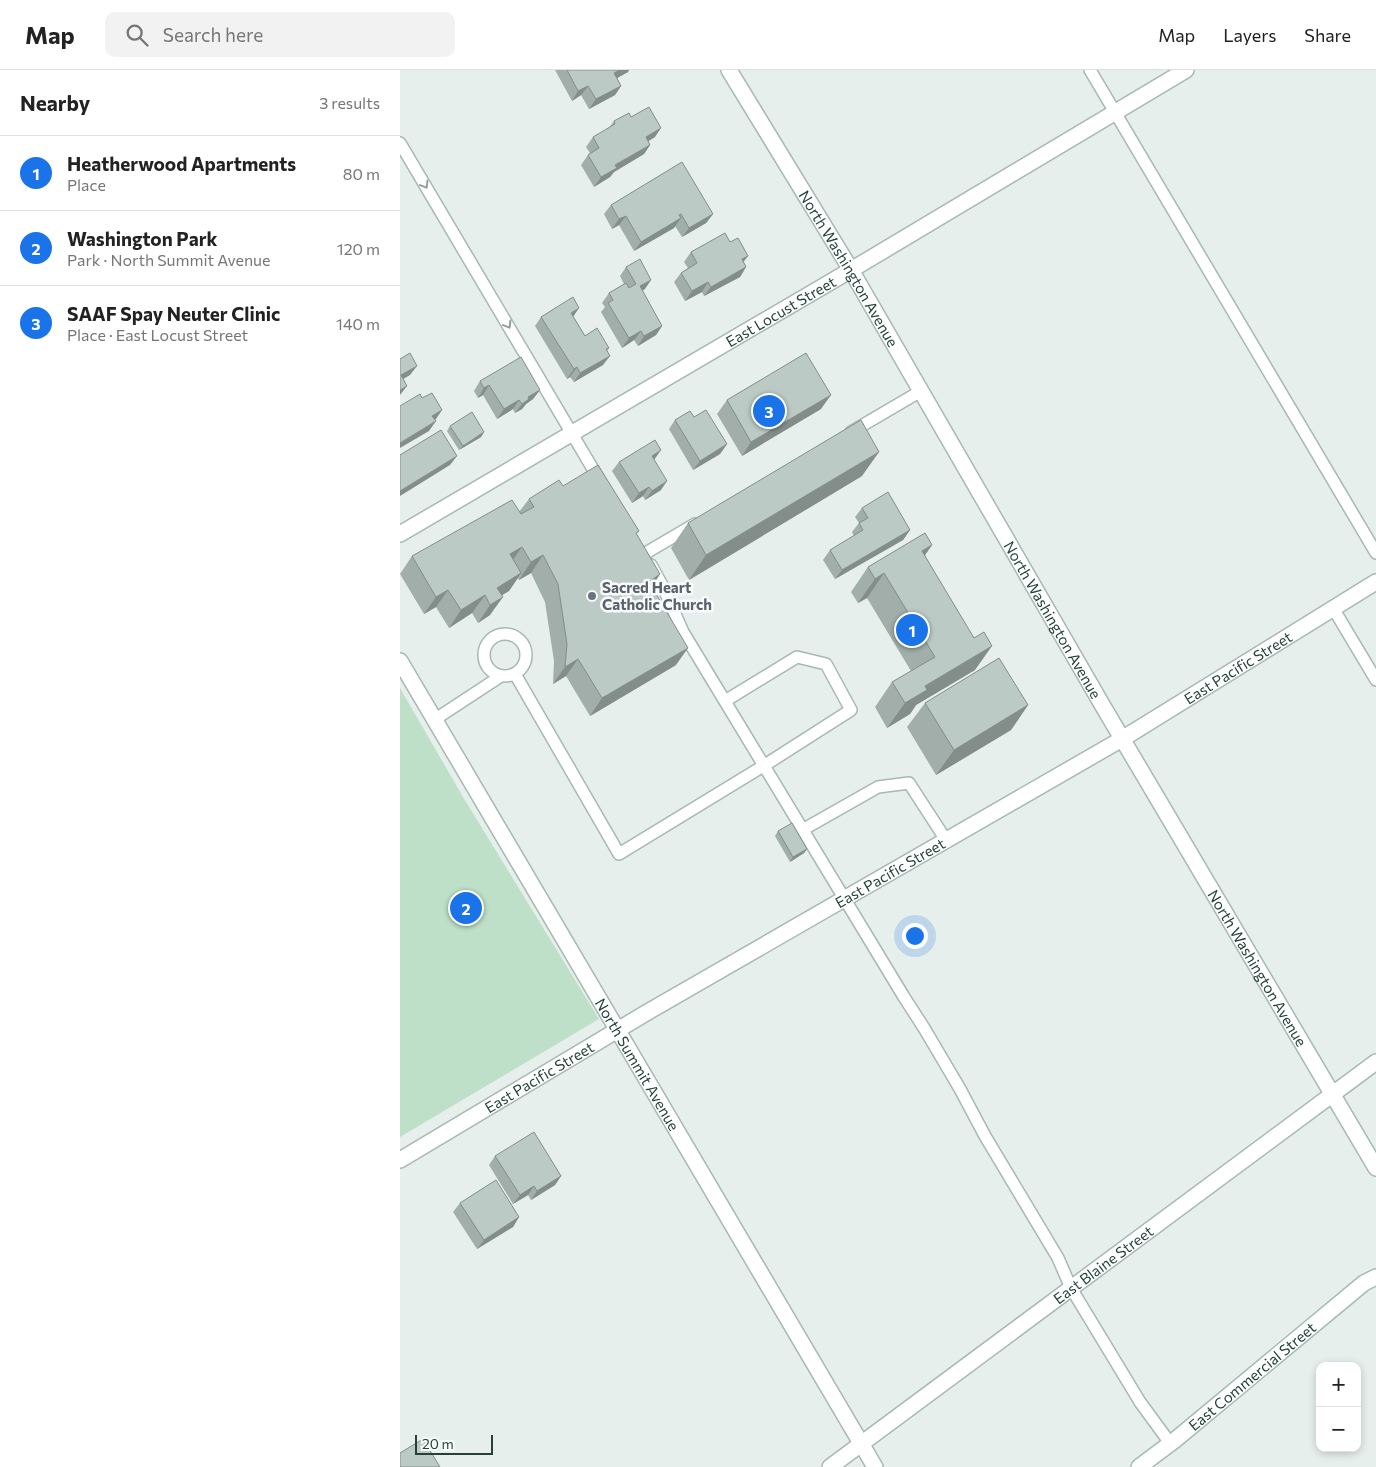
<!DOCTYPE html>
<meta charset="utf-8">
<style>
:root{--surface:#fff;--page:#f2f2f2;--text:#222;--muted:#767676;--line:#e0e0e0;--accent:#1a73e8}
body{margin:0;font-family:Commissioner,sans-serif;background:var(--page);color:var(--text)}
.controls{position:absolute;right:15px;bottom:15px;display:grid;overflow:hidden;border-radius:10px;box-shadow:0 2px 8px #0003}
.controls button{width:45px;height:45px;display:grid;place-items:center;padding:0;border:0;border-bottom:1px solid var(--line);background:var(--surface);color:var(--text);font:25px sans-serif}
.scale{position:absolute;left:15px;bottom:12px;width:78px;box-sizing:border-box;padding-left:5px;border:2px solid #24423a;border-top:0;font-size:14px;line-height:18px;white-space:nowrap;color:#24423a;-webkit-text-stroke:4px #f7fbf9;paint-order:stroke}
.you{position:absolute;left:514px;top:865px;width:18px;height:18px;margin:-12px;border:4px solid #fff;border-radius:50%;background:#1a73e8;box-shadow:0 0 0 8px #1a73e833}
.badge{display:grid;place-items:center;width:32px;height:32px;border-radius:50%;background:var(--accent);color:#fff;font-size:16px;font-weight:700}
.pin{position:absolute;translate:-50% -50%;border:2px solid #fff;box-shadow:0 1px 5px #0006}
.list{margin:0;padding:0;list-style:none}
h2{display:flex;justify-content:space-between;align-items:center;height:65px;margin:0;padding:0 20px;font-size:21px}
h2 small{font-size:16px;font-weight:400;color:var(--muted)}
.list li{display:grid;grid-template-columns:32px 1fr auto;gap:15px;align-items:center;box-sizing:border-box;height:75px;padding:0 20px;border-top:1px solid var(--line)}
.list b{display:block;font-size:19px;white-space:nowrap}
.list p{margin:0;font-size:16px;white-space:nowrap;color:var(--muted)}
.list em{font-size:16px;font-style:normal;color:var(--muted)}
.icon{flex:none;width:28px;height:28px;fill:none;stroke:currentColor;stroke-width:2;stroke-linecap:round;stroke-linejoin:round}
.map{position:relative;flex:none;width:976px;height:1397px;overflow:hidden}
header{display:flex;align-items:center;gap:30px;box-sizing:border-box;height:70px;padding:0 25px;background:var(--surface);border-bottom:1px solid var(--line)}
header strong{font-size:24px}
nav{display:flex;gap:28px;margin-inline-start:auto;font-size:18px}
.search{width:350px;height:45px;background:var(--page);display:flex;align-items:center;gap:12px;box-sizing:border-box;padding:0 18px;border-radius:10px;color:var(--muted);font-size:19px}
main{display:flex}
aside{flex:1;background:var(--surface)}
.map>svg:first-child{display:block}
.green{fill:#bfe0c8}
.lines{fill:none;stroke-linecap:round;stroke-linejoin:round}
.lane-casing{stroke:#a8b8b2;stroke-width:14}
.street-casing{stroke:#a8b8b2;stroke-width:18}
.secondary-casing{stroke:#a4bbb3;stroke-width:18}
.lane{stroke:#fff;stroke-width:11}
.street{stroke:#fff;stroke-width:15}
.secondary{stroke:#fff;stroke-width:15}
.wall{fill:#a1aea9}
.shaded-wall{fill:#838d89}
.building{fill:#bbcac4;stroke:#838d89}
.oneway{stroke:#92a09c}
.worship-dot{fill:#6b7280;stroke:#f7fbf9;stroke-width:2}
.labels{text-anchor:middle;dominant-baseline:central;stroke-width:5;stroke-linejoin:round;paint-order:stroke}
.street-label{font-size:15px;fill:#24423a;stroke:#f7fbf9}
.worship-label{font-size:15px;font-weight:bold;fill:#5b616d;stroke:#f7fbf9;text-anchor:start}
</style>
<header>
<strong>Map</strong>
<div class="search"><svg class="icon" aria-label="search" viewBox="0 0 24 24"><circle cx="10" cy="10" r="6"/><path d="M15 15l6 6"/></svg>Search here</div>
<nav><a>Map</a><a>Layers</a><a>Share</a></nav>
</header>
<main>
<aside>
<h2>Nearby<small>3 results</small></h2>
<ul class="list">
<li><span class="badge">1</span><div><b>Heatherwood Apartments</b><p>Place</p></div><em>80 m</em></li>
<li><span class="badge">2</span><div><b>Washington Park</b><p>Park · North Summit Avenue</p></div><em>120 m</em></li>
<li><span class="badge">3</span><div><b>SAAF Spay Neuter Clinic</b><p>Place · East Locust Street</p></div><em>140 m</em></li>
</ul>
</aside>
<div class="map">
<svg width="976" height="1397" viewBox="0 0 976 1397">
<rect width="100%" height="100%" fill="#e6efeb"/>
<!-- green -->
<path class="green" d="M0,618L63,727L199,949L0,1067Z"/>
<g class="lines">
<defs>
<g id="lane">
<path d="M690,0L976,483"/>
<path d="M0,73L200,411"/>
<path d="M451,362L521,321"/>
<path d="M244,484L295,454"/>
<path d="M251,495L263,517L283,562L504,927L524,958L560,1019L585,1066L658,1188L671,1218L740,1332L770,1373"/>
<path d="M933,538L976,610"/>
<circle cx="105" cy="585" r="21"/>
<path d="M115,604L219,784L365,695L451,640L426,594L397,587L325,631"/>
<path d="M34,650L101,606"/>
<path d="M404,759L478,717L509,713L546,770"/>
</g>
<g id="street">
<path id="s1" d="M329,0L451,200L704,638L976,1098"/>
<path id="s2" d="M0,464L451,200L786,0"/>
<path id="s3" d="M0,591L475,1397"/>
<path id="s4" d="M0,1090L246,943L722,669L976,512"/>
<path id="s5" d="M430,1397L976,992"/>
</g>
<g id="secondary">
<path id="s6" d="M739,1397L775,1370L964,1213L976,1207"/>
</g>
</defs>
<!-- lane casing -->
<use href="#lane" class="lane-casing"/>
<!-- street casing -->
<use href="#street" class="street-casing"/>
<!-- secondary casing -->
<use href="#secondary" class="secondary-casing"/>
<!-- lane -->
<use href="#lane" class="lane"/>
<!-- street -->
<use href="#street" class="street"/>
<!-- secondary -->
<use href="#secondary" class="secondary"/>
</g>
<!-- wall -->
<g class="wall">
<path d="M155,0H229L228,2L217,8L221,16L215,25L189,39L181,25L172,31Z"/>
<path d="M231,47L255,67L248,71L250,75L244,84L214,102L210,107L194,117L181,95L188,85L190,83L186,77L193,67L209,58L214,51Z"/>
<path d="M211,135L313,144L306,153L282,167L275,156L274,158L234,181L219,155L212,159L204,144Z"/>
<path d="M330,172L348,186L343,192L346,197L340,207L304,226L302,222L285,231L274,212L281,203L288,198L284,192L291,182Z"/>
<path d="M226,197L245,219L242,221L262,256L256,265L238,276L234,270L222,278L201,242L205,237L202,233L209,223L224,214L220,206Z"/>
<path d="M173,246L185,266L209,278L207,281L203,295L174,312L170,307L167,309L135,256L141,247Z"/>
<path d="M80,311L140,320L133,329L126,334L122,339L115,343L113,339L97,349L83,325L78,328L74,321Z"/>
<path d="M327,330L421,339L342,386L317,344Z"/>
<path d="M294,347L327,374L320,384L293,400L269,359L275,350Z"/>
<path d="M50,356L84,362L81,367L59,380L47,361Z"/>
<path d="M254,390L261,420L245,430L243,426L232,433L212,401L219,392Z"/>
<path d="M462,406L289,510L271,478L288,453Z"/>
<path d="M163,416L239,461L236,464L260,504L252,517L276,595L190,646L166,606L153,614L154,591L145,532L131,503L119,510L118,508L109,521L102,525L90,545L78,553L72,543L49,558L36,537L24,544L0,504L12,486L119,442L129,429Z"/>
<path d="M462,438L510,460L503,470L435,509L423,490L430,480L454,466L452,462L459,453L455,447Z"/>
<path d="M532,475L525,485L575,600L516,635L510,644L487,658L475,637L492,612L511,601L467,528L458,533L451,522L468,497Z"/>
<path d="M525,633L628,635L611,660L536,705L507,657Z"/>
<path d="M378,761L407,779L404,783L390,792L375,766Z"/>
<path d="M95,1086L161,1106L155,1115L131,1130L128,1125L113,1134L89,1095Z"/>
<path d="M60,1133L119,1147L113,1157L77,1179L53,1142Z"/>
</g>
<!-- shaded-wall -->
<g class="shaded-wall">
<path d="M220,0H229L228,2L208,13L214,3Z"/>
<path d="M188,16L181,25L172,31L178,21Z"/>
<path d="M221,16L215,25L189,39L196,29Z"/>
<path d="M261,58L255,67L239,77L246,67Z"/>
<path d="M250,75L244,84L214,102L210,107L194,117L201,107L215,95Z"/>
<path d="M281,144L276,151L281,148L274,158L234,181L241,172Z"/>
<path d="M313,144L306,153L282,167L289,158Z"/>
<path d="M226,146L219,155L212,159L219,149Z"/>
<path d="M348,186L341,195L342,189Z"/>
<path d="M346,197L340,207L304,226L311,217Z"/>
<path d="M251,210L245,219L233,226L240,216Z"/>
<path d="M308,212L302,222L285,231L292,221Z"/>
<path d="M179,238L173,247L171,243Z"/>
<path d="M262,256L256,265L238,276L244,266Z"/>
<path d="M241,261L234,270L222,278L229,268Z"/>
<path d="M210,286L203,295L174,312L180,303Z"/>
<path d="M17,296L10,305L0,311L1,305Z"/>
<path d="M177,297L170,307L167,309L174,299Z"/>
<path d="M89,315L83,325L78,328L84,318Z"/>
<path d="M7,316L0,325V320Z"/>
<path d="M140,320L133,329L126,334L122,339L115,343L122,334L128,327Z"/>
<path d="M431,325L421,339L342,386L351,372Z"/>
<path d="M119,330L113,339L97,349L104,339Z"/>
<path d="M42,340L36,349L26,355L32,346Z"/>
<path d="M36,351L29,361L0,378V373Z"/>
<path d="M84,362L81,367L59,380L63,376Z"/>
<path d="M327,374L320,384L293,400L300,391Z"/>
<path d="M261,380L254,390L252,386Z"/>
<path d="M479,382L462,406L289,510L306,485Z"/>
<path d="M57,386L50,395L0,426V421Z"/>
<path d="M267,411L261,420L245,430L252,421Z"/>
<path d="M249,417L243,426L232,433L239,423Z"/>
<path d="M510,460L503,470L435,509L442,500Z"/>
<path d="M532,475L515,499L522,481Z"/>
<path d="M122,477L109,495L110,484Z"/>
<path d="M143,485L131,503L119,510L131,492Z"/>
<path d="M121,503L109,521L89,533L97,518Z"/>
<path d="M484,503L467,528L458,533L475,509Z"/>
<path d="M260,504L248,522L249,512Z"/>
<path d="M48,520L36,537L24,544L36,527Z"/>
<path d="M85,525L72,543L49,558L61,540Z"/>
<path d="M103,527L90,545L78,553L90,535Z"/>
<path d="M592,576L575,600L516,635L510,644L487,658L505,633L525,616Z"/>
<path d="M288,578L276,595L190,646L202,628Z"/>
<path d="M178,589L166,606L153,614L165,597Z"/>
<path d="M628,635L611,660L536,705L554,680Z"/>
<path d="M407,779L404,783L390,792L393,787Z"/>
<path d="M161,1106L155,1115L131,1130L137,1121Z"/>
<path d="M134,1116L128,1125L113,1134L120,1125Z"/>
<path d="M119,1147L113,1157L77,1179L84,1170Z"/>
</g>
<!-- building -->
<g class="building">
<path d="M167,0H220L214,3L221,16L196,29L188,16L178,21Z"/>
<path d="M249,37L261,58L246,67L250,75L215,95L217,98L201,107L188,85L199,78L193,67L215,54L214,51L229,43L231,47Z"/>
<path d="M282,92L313,144L289,158L281,144L279,145L281,148L241,172L226,146L219,149L211,135Z"/>
<path d="M325,163L330,172L338,168L348,186L342,189L346,197L311,217L308,212L292,221L281,203L297,193L291,182Z"/>
<path d="M240,189L251,210L240,216L262,256L244,266L241,261L229,268L208,233L213,230L209,223L226,213L229,218L236,214L226,197Z"/>
<path d="M173,227L179,238L171,243L185,266L197,258L209,278L206,279L210,286L180,303L177,297L174,299L141,247Z"/>
<path d="M10,283L17,296L1,305L7,316L0,320V289Z"/>
<path d="M406,283L431,325L351,372L327,330Z"/>
<path d="M121,287L140,320L128,327L129,329L122,334L119,330L104,339L89,315L84,318L80,311Z"/>
<path d="M32,323L42,340L32,346L36,351L0,373V336L20,324L22,328Z"/>
<path d="M306,340L327,374L300,391L275,350L290,341L294,347Z"/>
<path d="M72,342L84,362L63,376L50,356Z"/>
<path d="M461,350L479,382L306,485L288,453Z"/>
<path d="M41,360L57,386L0,421V385Z"/>
<path d="M255,370L261,380L252,386L267,411L252,421L249,417L239,423L219,392Z"/>
<path d="M198,395L239,461L236,463L260,504L249,512L288,578L202,628L178,589L165,597L167,574L158,514L143,485L131,492L122,477L110,484L121,503L97,518L103,527L90,535L85,525L61,540L48,520L36,527L12,486L112,430L121,444L134,437L129,429L159,410L163,416Z"/>
<path d="M488,422L510,460L442,500L430,480L463,460L459,453L468,448L462,438Z"/>
<path d="M525,463L532,475L522,481L574,568L584,562L592,576L525,616L527,620L505,633L492,612L535,587L484,503L475,509L468,497Z"/>
<path d="M599,588L628,635L554,680L525,633Z"/>
<path d="M392,753L407,779L393,787L378,761Z"/>
<path d="M134,1062L161,1106L137,1121L134,1116L120,1125L95,1086Z"/>
<path d="M96,1110L119,1147L84,1170L60,1133Z"/>
<path d="M23,1369L40,1397H0V1383Z"/>
</g>
<!-- one-way arrows -->
<defs><path id="oneway-chevron" d="M-2-3.5L2.5 0L-2 3.5" fill="none" stroke-width="1.6" stroke-linecap="round" stroke-linejoin="round" transform="scale(1.25)"/></defs>
<g class="oneway">
<use href="#oneway-chevron" transform="translate(25 115) rotate(59)"/>
<use href="#oneway-chevron" transform="translate(108 255) rotate(59)"/>
</g>
<!-- markers -->
<circle class="worship-dot" cx="192" cy="526" r="5"/>
<g class="labels">
<!-- street labels -->
<g class="street-label">
<text stroke="none"><textPath href="#s1" startOffset="232">North Washington Avenue</textPath></text>
<text stroke="none"><textPath href="#s2" startOffset="441">East Locust Street</textPath></text>
<text stroke="none"><textPath href="#s1" startOffset="638">North Washington Avenue</textPath></text>
<text stroke="none"><textPath href="#s4" startOffset="972">East Pacific Street</textPath></text>
<text stroke="none"><textPath href="#s4" startOffset="568">East Pacific Street</textPath></text>
<text stroke="none"><textPath href="#s1" startOffset="1042">North Washington Avenue</textPath></text>
<text stroke="none"><textPath href="#s3" startOffset="468">North Summit Avenue</textPath></text>
<text stroke="none"><textPath href="#s4" startOffset="162">East Pacific Street</textPath></text>
<text stroke="none"><textPath href="#s5" startOffset="340">East Blaine Street</textPath></text>
<text stroke="none"><textPath href="#s6" startOffset="145">East Commercial Street</textPath></text>
</g>
<!-- worship labels -->
<g class="worship-label">
<text x="202" y="517">Sacred Heart<tspan x="202" dy="17">Catholic Church</tspan></text>
</g>
</g>
</svg>
<div class="controls">
<button>+</button>
<button>−</button>
</div>
<div class="scale">20 m</div>
<div class="you"></div>
<div class="pin badge" style="left:512px;top:560px">1</div>
<div class="pin badge" style="left:66px;top:838px">2</div>
<div class="pin badge" style="left:369px;top:341px">3</div>
</div>
</main>
